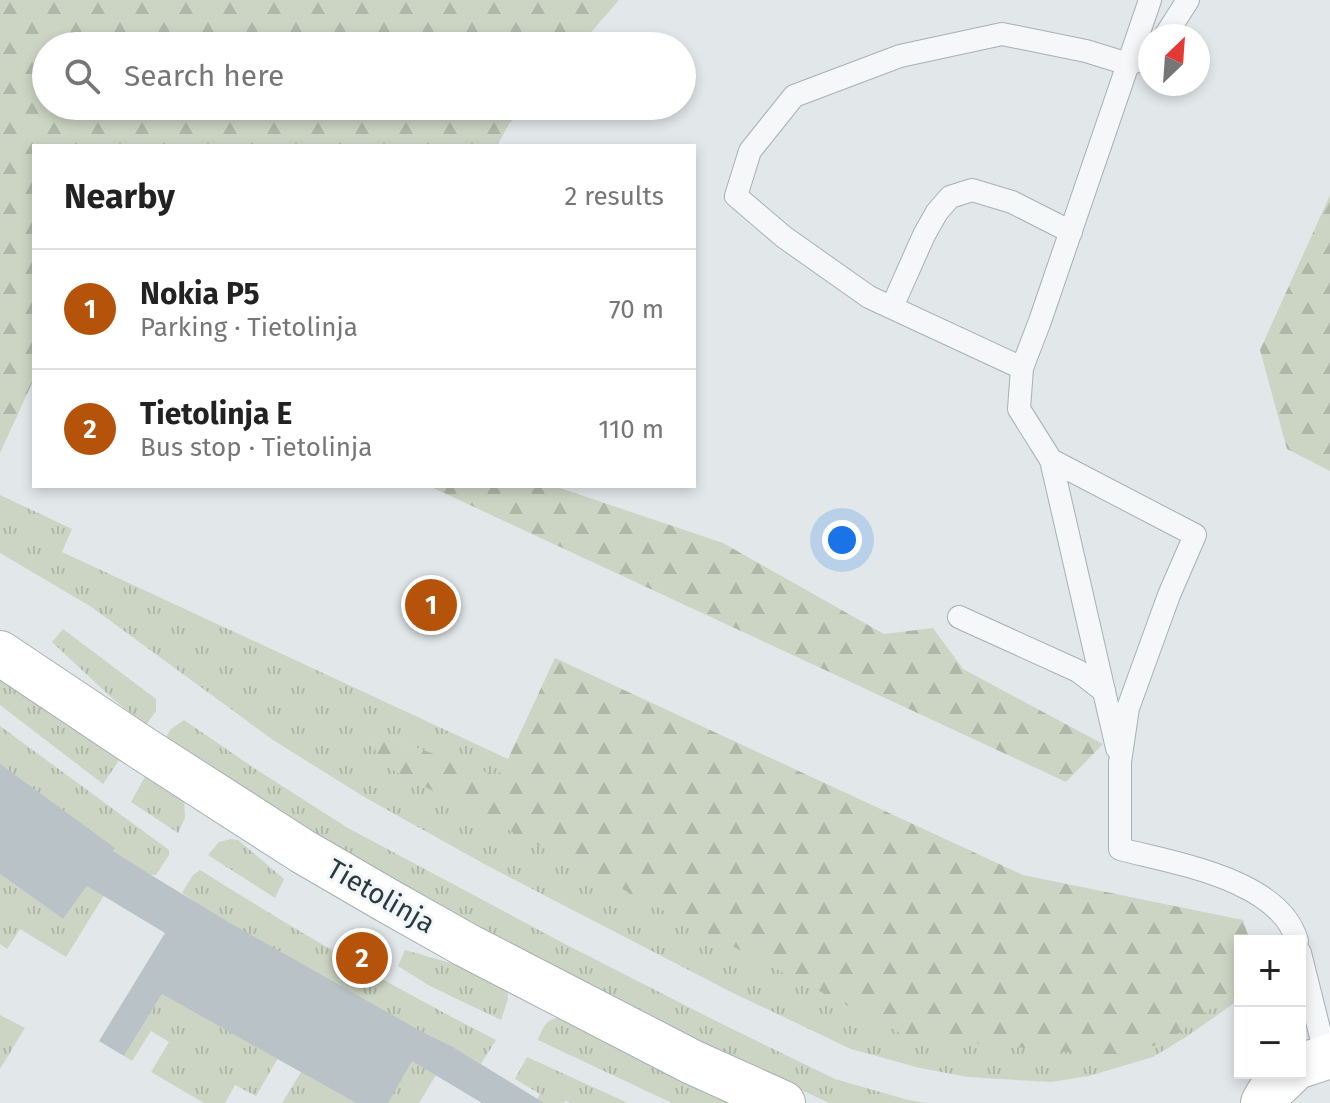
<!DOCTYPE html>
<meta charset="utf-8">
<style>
:root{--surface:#fff;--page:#f2f2f2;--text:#222;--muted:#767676;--line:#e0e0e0;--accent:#b45309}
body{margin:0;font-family:"Fira Sans",sans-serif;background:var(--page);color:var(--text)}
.controls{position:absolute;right:24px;bottom:24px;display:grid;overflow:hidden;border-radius:0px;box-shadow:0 4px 12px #0003}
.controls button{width:72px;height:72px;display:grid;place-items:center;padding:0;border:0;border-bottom:2px solid var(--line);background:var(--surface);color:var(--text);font:40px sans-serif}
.compass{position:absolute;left:1138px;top:24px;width:72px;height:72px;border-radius:50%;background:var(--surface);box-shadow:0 4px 12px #0003;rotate:25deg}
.you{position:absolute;left:842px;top:540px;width:28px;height:28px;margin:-20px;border:6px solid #fff;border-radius:50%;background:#1a73e8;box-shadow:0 0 0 12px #1a73e833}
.badge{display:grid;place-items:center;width:52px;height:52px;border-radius:50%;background:var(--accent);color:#fff;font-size:26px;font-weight:700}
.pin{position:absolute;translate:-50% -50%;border:4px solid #fff;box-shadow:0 2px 8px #0006}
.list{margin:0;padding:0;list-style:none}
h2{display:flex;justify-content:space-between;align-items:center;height:104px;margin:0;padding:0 32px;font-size:34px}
h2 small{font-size:26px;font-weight:400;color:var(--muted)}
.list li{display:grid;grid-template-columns:52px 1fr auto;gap:24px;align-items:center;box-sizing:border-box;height:120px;padding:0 32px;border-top:2px solid var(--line)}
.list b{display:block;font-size:30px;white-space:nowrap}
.list p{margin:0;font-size:26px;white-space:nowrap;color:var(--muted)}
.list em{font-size:26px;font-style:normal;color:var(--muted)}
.icon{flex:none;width:44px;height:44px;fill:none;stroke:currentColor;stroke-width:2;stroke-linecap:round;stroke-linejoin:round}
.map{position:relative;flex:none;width:1330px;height:1103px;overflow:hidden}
.search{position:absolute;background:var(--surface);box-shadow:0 4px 12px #0003;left:32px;top:32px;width:664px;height:88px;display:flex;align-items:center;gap:20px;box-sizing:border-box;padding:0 28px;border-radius:44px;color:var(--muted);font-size:30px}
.panel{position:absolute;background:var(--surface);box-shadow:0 4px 12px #0003;left:32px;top:144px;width:664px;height:344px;border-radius:0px}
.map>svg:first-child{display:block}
.grass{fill:url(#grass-tufts)}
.forest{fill:url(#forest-firs)}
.building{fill:#b9c3c7}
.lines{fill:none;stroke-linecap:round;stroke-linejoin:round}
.lane-casing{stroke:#a7b0b4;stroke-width:24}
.secondary-casing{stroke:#a7b0b4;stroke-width:46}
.lane{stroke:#f5f7f8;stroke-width:22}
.secondary{stroke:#fff;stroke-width:44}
.labels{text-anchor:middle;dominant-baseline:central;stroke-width:6;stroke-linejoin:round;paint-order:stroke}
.street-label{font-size:28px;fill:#2a3a42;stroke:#f2f6f8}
</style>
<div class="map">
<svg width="1330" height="1103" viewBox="0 0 1330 1103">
<defs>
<pattern id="grass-tufts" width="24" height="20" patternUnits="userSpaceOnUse" patternTransform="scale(2)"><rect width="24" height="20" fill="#ccd4c3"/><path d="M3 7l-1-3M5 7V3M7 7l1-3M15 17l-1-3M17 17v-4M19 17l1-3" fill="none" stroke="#afb7a9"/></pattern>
<pattern id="forest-firs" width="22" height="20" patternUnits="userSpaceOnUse" patternTransform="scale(2)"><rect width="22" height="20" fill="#ccd4c3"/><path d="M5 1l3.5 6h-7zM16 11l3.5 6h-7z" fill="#afb7a9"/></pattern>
</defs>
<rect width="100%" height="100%" fill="#e2e8ea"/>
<!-- grass -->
<g class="grass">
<path d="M0,495L72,529L62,552L508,759L497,777L383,736L374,745L1222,1000L1240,989V999L1186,1037L1153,1057L1089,1076L1051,1082L968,1077L920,1068L851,1049L731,992L486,865L366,798L273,740L90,606L0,553Z"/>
<path d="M63,629L156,699V711L146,725L113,699L52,642Z"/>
<path d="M0,680L121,757L103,784L0,705Z"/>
<path d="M184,720L254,768L348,828L565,944L716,1021L835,1079L908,1100L927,1103H829L702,1043L477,925L335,847L239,789L166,737L171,729Z"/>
<path d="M0,726L169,850V855L156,875H151L126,860L66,957L20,929L7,949L0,944V874L63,919L114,849L0,765Z"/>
<path d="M147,773L184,798L185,818L178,833L131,802Z"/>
<path d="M231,839L238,840L284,879L275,898L208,855L219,842Z"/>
<path d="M200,870C297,931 394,988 496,1040L481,1064L453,1047L419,1103H388L278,1058L256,1096L235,1085L225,1103H204L151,1072L169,1042L151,1031L132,1061L124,1056L212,913L182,893L193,875Z"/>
<path d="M405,950L468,968L507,987L508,999L501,1020L430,986L398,966Z"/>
<path d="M0,1015L25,1028L0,1069Z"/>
<path d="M563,1017L733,1103H672L538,1040C544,1025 546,1019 563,1017Z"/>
<path d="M527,1057L628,1103H570L566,1101L564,1103H535L540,1094L515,1079Z"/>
<path d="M301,1072L356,1103H282Z"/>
</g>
<!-- forest -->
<g class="forest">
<path d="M0,0H619L579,46H46V106H525L509,124L497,146H34V379L0,453Z"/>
<path d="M1330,195V471L1287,449L1260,350Z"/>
<path d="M429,486H554L723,543L884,634L933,628L963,669L1103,744L1066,782Z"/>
<path d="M555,658L1023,875L1243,920L1250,941H1240V989L1222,1000L1166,1043L1109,1056L908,1037L379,763L374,745L383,736L497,776L508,759Z"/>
</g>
<!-- building -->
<path class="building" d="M0,764L115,848L113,851L151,875L230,923L424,1033L453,1047L544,1103H482L412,1061L388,1103H356L162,994L124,1056L99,1041L165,933L87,886L63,919L0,874Z"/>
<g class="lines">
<defs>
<g id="lane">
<path d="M1150,0L1040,321L1022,368L1019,409L1051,460L1195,535L1169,595L1128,708L1120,762V849C1173,863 1280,879 1297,941"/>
<path d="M1165,36L1188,0"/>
<path d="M892,307L924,235L937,212L950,197L972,190L1012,202L1071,232"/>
<path d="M1022,368L869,297L784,237L736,196L750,151L794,96L900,56L1002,34L1086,51L1128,64L1150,57"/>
<path d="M1051,460L1117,748"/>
<path d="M959,617L1078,671L1104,691"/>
<path d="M1300,953L1326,1057"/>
</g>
<g id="secondary">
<path d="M0,653L142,748L302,851L388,901L466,945L692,1062L783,1103"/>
<path d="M1300,1066L1330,1056"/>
<path d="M1263,1103L1268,1094L1290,1073"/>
</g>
</defs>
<!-- lane casing -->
<use href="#lane" class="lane-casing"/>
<!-- secondary casing -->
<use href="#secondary" class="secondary-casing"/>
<!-- lane -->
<use href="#lane" class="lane"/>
<!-- secondary -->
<use href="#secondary" class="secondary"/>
</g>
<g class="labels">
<!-- street labels -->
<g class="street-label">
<text transform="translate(381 896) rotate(30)">Tietolinja</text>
</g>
</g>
</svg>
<div class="controls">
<button>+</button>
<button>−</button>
</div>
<svg class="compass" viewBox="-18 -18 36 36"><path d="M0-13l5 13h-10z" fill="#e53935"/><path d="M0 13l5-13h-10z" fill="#767676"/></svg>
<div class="you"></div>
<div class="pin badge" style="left:431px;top:605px">1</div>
<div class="pin badge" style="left:362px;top:958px">2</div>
<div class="search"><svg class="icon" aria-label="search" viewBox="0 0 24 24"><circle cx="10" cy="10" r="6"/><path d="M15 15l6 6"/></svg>Search here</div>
<section class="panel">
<h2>Nearby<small>2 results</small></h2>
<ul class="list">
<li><span class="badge">1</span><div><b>Nokia P5</b><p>Parking · Tietolinja</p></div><em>70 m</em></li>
<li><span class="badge">2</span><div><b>Tietolinja E</b><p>Bus stop · Tietolinja</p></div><em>110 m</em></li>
</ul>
</section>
</div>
